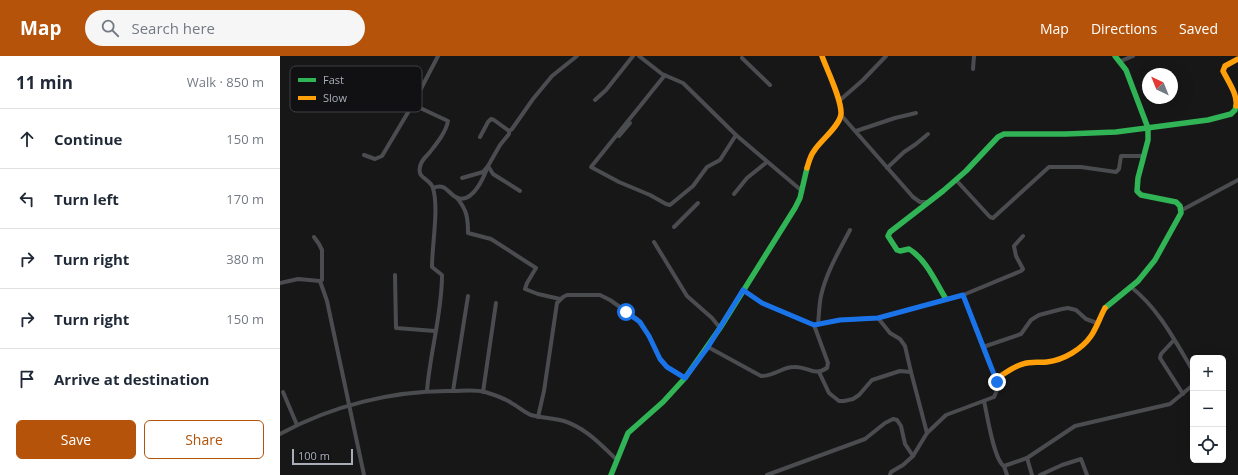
<!DOCTYPE html>
<meta charset="utf-8">
<style>
:root{--surface:#fff;--page:#f6f6f7;--text:#1f2937;--muted:#747a83;--line:#e0e1e3;--accent:#b45309}
body{margin:0;font-family:"Open Sans",sans-serif;background:var(--page);color:var(--text)}
.controls{position:absolute;right:12px;bottom:12px;display:grid;overflow:hidden;border-radius:6px;box-shadow:0 4px 16px #0002}
.controls button{width:36px;height:36px;display:grid;place-items:center;padding:0;border:0;border-bottom:1px solid var(--line);background:var(--surface);color:var(--text);font:20px sans-serif}
.compass{position:absolute;left:862px;top:12px;width:36px;height:36px;border-radius:50%;background:var(--surface);box-shadow:0 4px 16px #0002;rotate:317deg}
.scale{position:absolute;left:12px;bottom:10px;width:61px;box-sizing:border-box;padding-left:4px;border:2px solid #a8adb8;border-top:0;font-size:11px;line-height:14px;white-space:nowrap;color:#a8adb8;-webkit-text-stroke:3px #111113;paint-order:stroke}
.stop{position:absolute;width:12px;height:12px;margin:-9px;border:3px solid #1a73e8;border-radius:50%;background:#fff}
.stop.end{background:#1a73e8;border-color:#fff;box-shadow:0 1px 4px #0008}
.list{margin:0;padding:0;list-style:none}
h2{display:flex;justify-content:space-between;align-items:center;height:52px;margin:0;padding:0 16px;font-size:17px}
h2 small{font-size:13px;font-weight:400;color:var(--muted)}
.list li{display:grid;grid-template-columns:26px 1fr auto;gap:12px;align-items:center;box-sizing:border-box;height:60px;padding:0 16px;border-top:1px solid var(--line)}
.list b{display:block;font-size:15px;white-space:nowrap}
.list em{font-size:13px;font-style:normal;color:var(--muted)}
.actions{display:flex;gap:8px;padding:12px 16px}
.actions a{flex:1;padding:9px 0;border:1px solid var(--accent);border-radius:6px;text-align:center;font-size:14px;color:var(--accent)}
.actions .main{background:var(--accent);color:#fff}
.icon{flex:none;width:22px;height:22px;fill:none;stroke:currentColor;stroke-width:2;stroke-linecap:round;stroke-linejoin:round}
.map{position:relative;flex:none;width:958px;height:419px;overflow:hidden}
header{display:flex;align-items:center;gap:24px;box-sizing:border-box;height:56px;padding:0 20px;background:var(--accent);color:#fff}
header strong{font-size:19px}
nav{display:flex;gap:22px;margin-inline-start:auto;font-size:14px}
.search{width:280px;height:36px;background:var(--page);display:flex;align-items:center;gap:10px;box-sizing:border-box;padding:0 14px;border-radius:22px;color:var(--muted);font-size:15px}
main{display:flex}
aside{flex:1;background:var(--surface)}
.map>svg:first-child{display:block}
.lines{fill:none;stroke-linecap:round;stroke-linejoin:round}
.street{stroke:#4b4c50;stroke-width:4}
.fast{stroke:#30b455;stroke-width:5.5}
.slow{stroke:#ff9f0a;stroke-width:5.5}
.route{stroke:#1a73e8;stroke-width:5}
.key{fill:#111113;stroke:#3e4045;stroke-width:1}
.key-label{font-size:11px;fill:#a8adb8}
</style>
<header>
<strong>Map</strong>
<div class="search"><svg class="icon" aria-label="search" viewBox="0 0 24 24"><circle cx="10" cy="10" r="6"/><path d="M15 15l6 6"/></svg>Search here</div>
<nav><a>Map</a><a>Directions</a><a>Saved</a></nav>
</header>
<main>
<aside>
<h2>11 min<small>Walk · 850 m</small></h2>
<ul class="list">
<li><svg class="icon" aria-label="ahead" viewBox="0 0 24 24"><path d="M12 20V5M6 11l6-6 6 6"/></svg><div><b>Continue</b></div><em>150 m</em></li>
<li><svg class="icon" aria-label="left" viewBox="0 0 24 24"><path d="M17 20v-9H6M10 6l-5 5 5 5"/></svg><div><b>Turn left</b></div><em>170 m</em></li>
<li><svg class="icon" aria-label="right" viewBox="0 0 24 24"><path d="M7 20v-9h11M14 6l5 5-5 5"/></svg><div><b>Turn right</b></div><em>380 m</em></li>
<li><svg class="icon" aria-label="right" viewBox="0 0 24 24"><path d="M7 20v-9h11M14 6l5 5-5 5"/></svg><div><b>Turn right</b></div><em>150 m</em></li>
<li><svg class="icon" aria-label="arrive" viewBox="0 0 24 24"><path d="M6 21V4h12l-3 4 3 4H6"/></svg><div><b>Arrive at destination</b></div></li>
</ul>
<div class="actions"><a class="main">Save</a><a>Share</a></div>
</aside>
<div class="map">
<svg width="958" height="419" viewBox="0 0 958 419">
<rect width="100%" height="100%" fill="#171717"/>
<g class="lines">
<!-- street -->
<g class="street">
<path d="M359,0L382,18L403,27L456,79L522,135"/>
<path d="M462,2L490,29"/>
<path d="M841,5L853,0"/>
<path d="M693,13L694,0"/>
<path d="M385,19L311,111L339,126L370,139L386,148L390,149L413,130L427,111L440,104L456,79"/>
<path d="M91,29L168,65C166,76 157,87 150,96C146,101 141,104 140,111C137,123 150,122 153,132C159,153 152,188 152,211L162,219C162,258 150,296 147,335"/>
<path d="M315,44L326,34L353,0"/>
<path d="M559,45L583,24L606,0"/>
<path d="M561,59L633,141L640,146H648"/>
<path d="M229,75V78L220,89L208,110L213,118L240,135"/>
<path d="M576,75L615,62L636,57"/>
<path d="M339,80L350,67"/>
<path d="M200,81L208,66L211,63L214,64L229,75L232,73L253,43L272,20L297,0"/>
<path d="M84,99L95,103L102,100L133,48L158,0"/>
<path d="M607,112L624,96L636,88L648,78"/>
<path d="M676,124L710,161L713,162L769,111H801L836,116L839,113L841,100H863"/>
<path d="M153,132C167,126 168,139 178,142C193,147 204,121 208,110L203,116L182,122"/>
<path d="M454,138L467,122L487,106"/>
<path d="M177,142C187,154 188,162 188,177L211,183L256,212L247,227L245,233L258,238L280,243"/>
<path d="M902,154L958,124"/>
<path d="M394,171L418,147"/>
<path d="M374,186L407,240L432,262L440,272"/>
<path d="M115,219L116,272L155,275"/>
<path d="M40,225L47,245L84,419"/>
<path d="M0,227L18,223L40,225L42,224V194L39,188L34,181"/>
<path d="M851,231C879,253 895,285 913,315"/>
<path d="M463,234L482,247L534,269L560,264L598,262L683,239L741,215L743,213L736,200L734,190L743,180"/>
<path d="M598,262L610,277L620,283L625,290L631,316L647,377"/>
<path d="M538,269C539,259 539,249 541,240C546,217 559,195 570,174"/>
<path d="M894,284L881,298L880,302L903,338"/>
<path d="M428,291L481,320C496,320 501,311 514,311C528,310 533,321 547,312L548,307L534,269"/>
<path d="M703,291L741,278L751,264L759,259L782,253L788,252L796,254L806,263L817,267"/>
<path d="M539,316L549,337L559,345H564L573,343L579,339L592,324L620,315L631,316"/>
<path d="M173,335L188,240"/>
<path d="M3,336L17,369"/>
<path d="M203,336L216,247"/>
<path d="M704,345C707,358 714,405 724,410L727,419"/>
<path d="M258,361L264,335L277,247L283,241L287,239H320L330,244L357,263L369,280L380,303L387,311L405,322"/>
<path d="M0,378C51,350 114,334 172,335C183,335 194,333 205,336C215,339 225,342 233,348C239,351 245,357 251,359C262,362 273,362 284,365C306,372 321,389 337,404"/>
<path d="M747,402L752,419"/>
<path d="M724,410L747,402L795,370L890,348L913,329"/>
<path d="M487,419L585,383L605,367L613,363L617,364L621,370L625,388L633,400"/>
<path d="M610,419L611,416L623,409L633,400L647,377L666,359L714,341L717,334L716,323L708,305L683,239"/>
<path d="M760,419L782,409L801,403L807,419"/>
</g>
<!-- fast -->
<g class="fast">
<path d="M666,243C656,227 646,203 629,193L620,195L617,194L608,180L610,176L663,135L686,115L718,81L724,78H786L836,76L928,64L951,58L955,54L956,50"/>
<path d="M825,252L858,225L875,204L901,157L900,150L896,146L861,139L857,135L858,122L868,84V72L846,14L835,0"/>
<path d="M331,419L348,377L383,346L405,322L440,272L515,152L520,142L527,112"/>
</g>
<!-- slow -->
<g class="slow">
<path d="M956,50C958,39 948,25 943,15L945,10L958,3"/>
<path d="M527,112C529,106 530,100 534,95C540,85 560,70 561,58C562,44 547,14 542,0"/>
<path d="M716,323C724,318 734,310 743,308C751,305 759,307 767,306C784,304 802,293 811,280C817,271 820,261 825,252"/>
</g>
</g>
<g class="lines">
<!-- route -->
<path class="route" d="M346,256L360,266L369,280L380,303L387,311L405,322L428,291L463,234L482,247L534,269L560,264L598,262L683,239L717,326"/>
</g>
<!-- legend -->
<rect x="10" y="10" width="132" height="46" rx="6" class="key"/>
<rect x="18" y="22" width="18" height="4" fill="#30b455"/>
<rect x="18" y="40" width="18" height="4" fill="#ff9f0a"/>
<g class="key-label">
<text x="43" y="28">Fast</text>
<text x="43" y="46">Slow</text>
</g>
</svg>
<div class="controls">
<button>+</button>
<button>−</button>
<button><svg class="icon" aria-label="locate" viewBox="0 0 24 24"><circle cx="12" cy="12" r="6"/><path d="M12 2v4M12 18v4M2 12h4M18 12h4"/></svg></button>
</div>
<svg class="compass" viewBox="-18 -18 36 36"><path d="M0-13l5 13h-10z" fill="#e53935"/><path d="M0 13l5-13h-10z" fill="#747a83"/></svg>
<div class="scale">100 m</div>
<div class="stop" style="left:346px;top:256px"></div>
<div class="stop end" style="left:717px;top:326px"></div>
</div>
</main>
